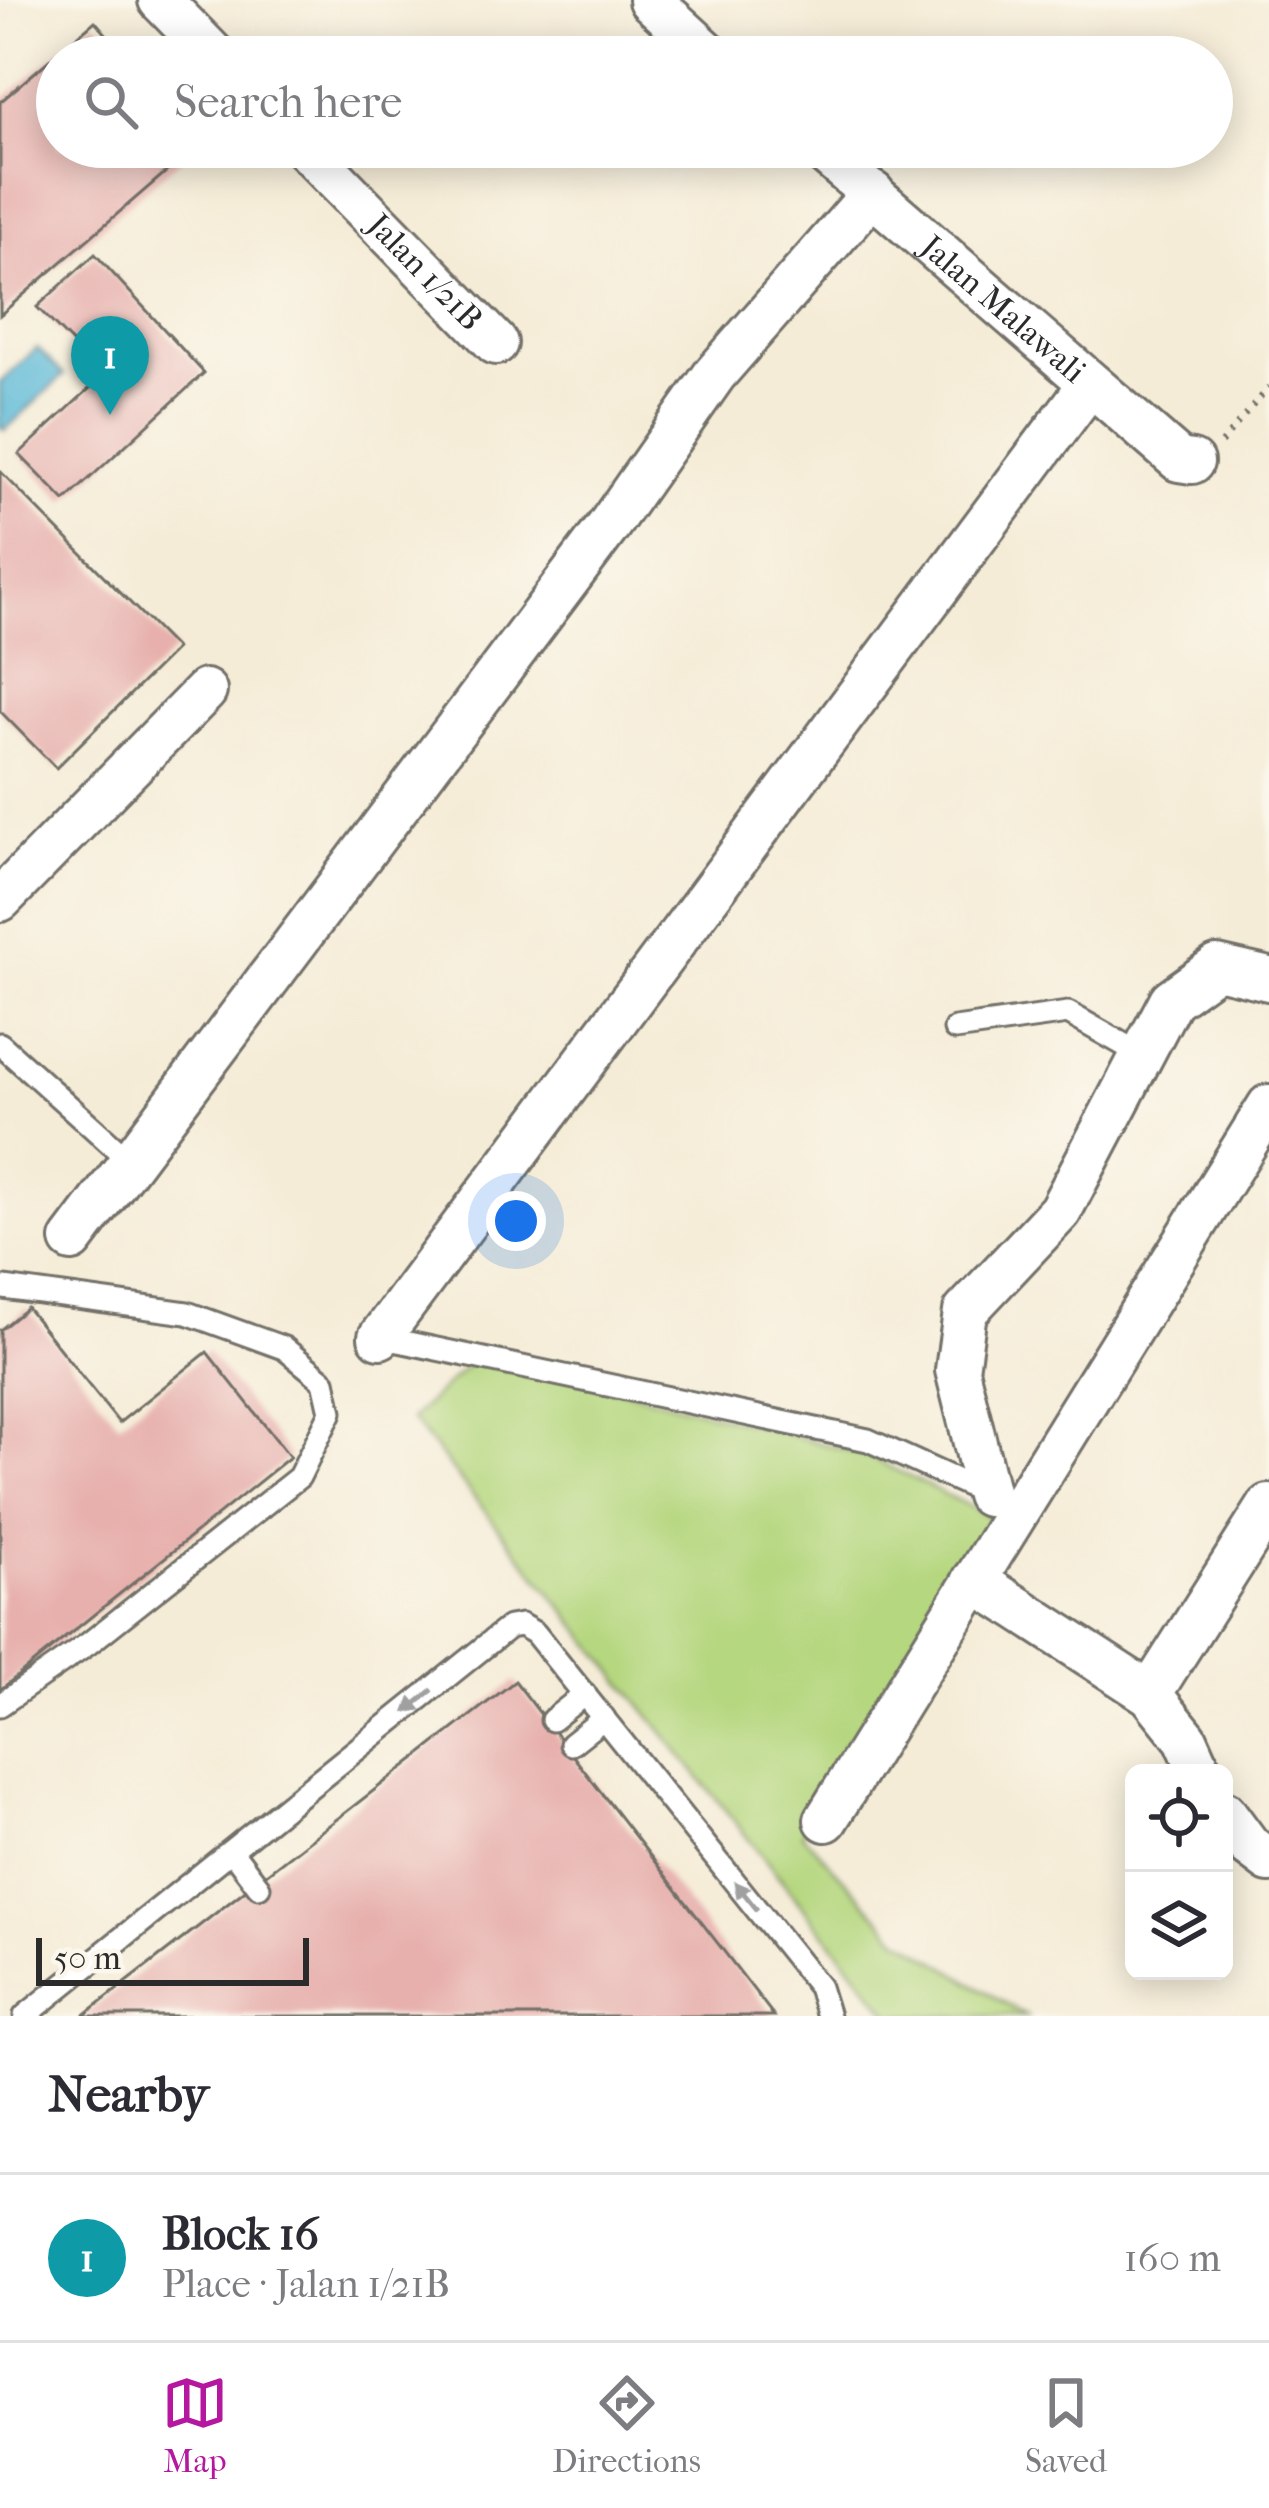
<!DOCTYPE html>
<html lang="en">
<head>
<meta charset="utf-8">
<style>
	:root { --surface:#fff; --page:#f2f2f3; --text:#2b2b33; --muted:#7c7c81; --line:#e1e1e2; --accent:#b5179e }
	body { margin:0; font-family:"IM FELL French Canon",serif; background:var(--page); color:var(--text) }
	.controls { position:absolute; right:36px; bottom:36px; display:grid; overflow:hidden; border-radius:18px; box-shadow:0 6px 30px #0003 }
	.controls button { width:108px; height:108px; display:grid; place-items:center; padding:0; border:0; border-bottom:3px solid var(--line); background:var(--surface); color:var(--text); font:60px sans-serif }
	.scale { position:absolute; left:36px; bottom:30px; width:273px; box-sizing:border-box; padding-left:12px; border:6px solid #2b2b2b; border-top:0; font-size:33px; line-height:42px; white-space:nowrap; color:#2b2b2b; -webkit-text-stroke:9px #fbf7ec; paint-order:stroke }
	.you { position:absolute; left:516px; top:1221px; width:42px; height:42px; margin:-30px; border:9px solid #fff; border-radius:50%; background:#1a73e8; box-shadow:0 0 0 18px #1a73e833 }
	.badge { display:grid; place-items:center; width:78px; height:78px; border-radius:50%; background:var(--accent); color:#fff; font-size:39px; font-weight:700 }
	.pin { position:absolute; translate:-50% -99px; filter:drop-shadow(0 3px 6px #0008) }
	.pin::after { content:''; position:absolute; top:63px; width:42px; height:36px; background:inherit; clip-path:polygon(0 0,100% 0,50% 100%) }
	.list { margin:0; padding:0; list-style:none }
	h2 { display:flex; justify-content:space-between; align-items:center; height:156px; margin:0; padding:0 48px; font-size:51px }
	h2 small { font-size:39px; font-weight:400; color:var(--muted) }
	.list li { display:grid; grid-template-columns:78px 1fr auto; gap:36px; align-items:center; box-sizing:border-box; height:168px; padding:0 48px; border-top:3px solid var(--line) }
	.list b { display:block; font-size:45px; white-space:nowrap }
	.list p { margin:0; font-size:39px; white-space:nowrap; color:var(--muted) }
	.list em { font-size:39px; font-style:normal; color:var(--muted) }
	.icon { flex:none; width:66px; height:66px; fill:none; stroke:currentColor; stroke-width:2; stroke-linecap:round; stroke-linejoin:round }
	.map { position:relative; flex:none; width:1269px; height:2016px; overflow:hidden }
	.search { position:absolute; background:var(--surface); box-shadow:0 6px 30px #0003; left:36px; right:36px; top:36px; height:132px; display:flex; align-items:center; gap:30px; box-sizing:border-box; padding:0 42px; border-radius:66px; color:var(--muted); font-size:45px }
	.sheet { height:324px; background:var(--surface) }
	nav { display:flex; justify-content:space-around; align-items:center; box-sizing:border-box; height:168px; border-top:3px solid var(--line); background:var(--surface); font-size:33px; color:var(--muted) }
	nav a { display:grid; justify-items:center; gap:6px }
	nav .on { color:var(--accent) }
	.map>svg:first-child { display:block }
	.green { fill:#b5d77f; stroke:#708155; stroke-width:3 }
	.water { fill:#59b8d7; stroke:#427281; stroke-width:3 }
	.building { fill:#e7b0ad }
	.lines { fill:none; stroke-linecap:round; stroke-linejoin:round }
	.lane-casing { stroke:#726f67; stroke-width:27 }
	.street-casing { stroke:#726f67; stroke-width:48 }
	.path { stroke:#726f67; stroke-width:6; stroke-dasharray:3 9; stroke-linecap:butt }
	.lane { stroke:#fff; stroke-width:21 }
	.street { stroke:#fff; stroke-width:42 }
	.oneway { fill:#a0a0a0 }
	.labels { text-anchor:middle; stroke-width:12; stroke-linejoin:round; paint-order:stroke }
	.street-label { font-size:33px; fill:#2b2b2b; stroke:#fbf7ec }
</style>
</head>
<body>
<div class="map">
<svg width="1269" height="2016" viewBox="0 0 1269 2016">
	<rect width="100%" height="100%" fill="#fbf7ec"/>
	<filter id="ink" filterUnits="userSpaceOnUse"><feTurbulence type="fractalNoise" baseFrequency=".00833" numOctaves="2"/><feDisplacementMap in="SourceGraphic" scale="24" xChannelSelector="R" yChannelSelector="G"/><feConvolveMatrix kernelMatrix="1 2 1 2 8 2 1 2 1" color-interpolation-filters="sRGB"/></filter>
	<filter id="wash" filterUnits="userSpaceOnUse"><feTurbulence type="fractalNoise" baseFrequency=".004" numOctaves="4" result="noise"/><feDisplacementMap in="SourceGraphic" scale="48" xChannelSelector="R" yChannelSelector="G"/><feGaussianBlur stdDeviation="2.7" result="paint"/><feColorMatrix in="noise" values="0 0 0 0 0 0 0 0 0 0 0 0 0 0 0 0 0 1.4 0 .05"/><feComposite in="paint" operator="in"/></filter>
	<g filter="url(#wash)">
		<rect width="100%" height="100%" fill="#f5ecd7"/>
		<!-- green -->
		<polygon class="green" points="481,1352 865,1455 991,1517 802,1834 899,1938 1026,2016 891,2016 411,1419"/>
		<!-- water -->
		<polygon class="water" points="37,348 64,375 5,430 0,426 0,383"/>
		<g id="blocks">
			<!-- building -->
			<g class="building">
				<polygon points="95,21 126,57 57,57 57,147 195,147 0,315 0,102"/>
				<polygon points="95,254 204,373 65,501 19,454 104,375 37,307"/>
				<polygon points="0,471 176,649 56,768 0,711"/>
				<polygon points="27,1308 119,1423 207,1352 290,1457 0,1690 0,1330"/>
				<polygon points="515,1681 774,2016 83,2016"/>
			</g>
		</g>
	</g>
	<g filter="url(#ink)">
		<use href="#blocks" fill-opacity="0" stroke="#726f67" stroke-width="3"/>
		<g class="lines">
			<!-- lane casing -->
			<g class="lane-casing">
				<g id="lane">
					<polyline points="955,1029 1068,1013 1142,1055"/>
					<polyline points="0,1044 131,1162"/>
					<polyline points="380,1337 868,1440 987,1494"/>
					<polyline points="0,1705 88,1644 299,1477 331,1412 324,1381 284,1348 187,1313 4,1288"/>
					<polyline points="552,1720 585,1694"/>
					<polyline points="571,1744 604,1718"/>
					<polyline points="234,1854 259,1887"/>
					<polyline points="25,2016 509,1627 521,1625 535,1633 819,1987 828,2016"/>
				</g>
			</g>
			<!-- street casing -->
			<g class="street-casing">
				<g id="street">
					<polyline points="160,0 216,57"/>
					<polyline points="650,0 712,57"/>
					<path id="s1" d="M 304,147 L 496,343"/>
					<path id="s2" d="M 818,147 L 1179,460 L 1192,462"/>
					<polyline points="0,900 205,691"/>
					<polyline points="72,1240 607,528 715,374 873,193"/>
					<polyline points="380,1337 1090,384"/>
					<polyline points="988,1495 957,1370 965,1312 1060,1211 1171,1000 1217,967 1269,979"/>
					<polyline points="974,1580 1150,1694 1186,1739 1201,1773"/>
					<polyline points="1150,1694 1269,1506"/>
					<polyline points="1224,1812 1249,1846 1269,1861"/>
					<polyline points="826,1820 1269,1106"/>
				</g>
			</g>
			<!-- path -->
			<polyline class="path" points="1221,443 1269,387"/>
			<!-- lane -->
			<use href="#lane" class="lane"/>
			<!-- street -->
			<use href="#street" class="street"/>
		</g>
		<!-- one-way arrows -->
		<defs><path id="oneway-solid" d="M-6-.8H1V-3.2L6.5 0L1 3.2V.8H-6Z" transform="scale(3)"/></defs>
		<g class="oneway">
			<use href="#oneway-solid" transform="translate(419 1701) rotate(141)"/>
			<use href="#oneway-solid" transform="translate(746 1896) rotate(-129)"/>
		</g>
	</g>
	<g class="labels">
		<!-- street labels -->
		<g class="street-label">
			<text dy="12" stroke="none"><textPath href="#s1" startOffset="174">Jalan 1/21B</textPath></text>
			<text dy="12" stroke="none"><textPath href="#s2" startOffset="246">Jalan Malawali</textPath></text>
		</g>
	</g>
</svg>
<div class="controls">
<button><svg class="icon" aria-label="locate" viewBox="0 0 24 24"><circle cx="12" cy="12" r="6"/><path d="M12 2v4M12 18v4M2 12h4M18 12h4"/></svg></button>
<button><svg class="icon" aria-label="layers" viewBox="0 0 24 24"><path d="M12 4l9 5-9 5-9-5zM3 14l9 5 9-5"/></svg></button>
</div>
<div class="scale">50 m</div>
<div class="you"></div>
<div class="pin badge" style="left:110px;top:415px;background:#0f9aa8">1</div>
<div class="search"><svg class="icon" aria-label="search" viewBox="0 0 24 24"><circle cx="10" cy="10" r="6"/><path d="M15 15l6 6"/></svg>Search here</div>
</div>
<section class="sheet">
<h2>Nearby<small></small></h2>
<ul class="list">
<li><span class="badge" style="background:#0f9aa8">1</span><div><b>Block 16</b><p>Place · Jalan 1/21B</p></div><em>160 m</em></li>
</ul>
</section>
<nav>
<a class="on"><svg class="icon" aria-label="map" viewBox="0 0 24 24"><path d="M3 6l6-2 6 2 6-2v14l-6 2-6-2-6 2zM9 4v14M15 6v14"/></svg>Map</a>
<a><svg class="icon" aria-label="directions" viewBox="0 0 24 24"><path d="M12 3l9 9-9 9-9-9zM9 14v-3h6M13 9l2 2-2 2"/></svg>Directions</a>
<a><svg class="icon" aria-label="saved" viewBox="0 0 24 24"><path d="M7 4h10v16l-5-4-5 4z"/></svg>Saved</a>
</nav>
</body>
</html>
